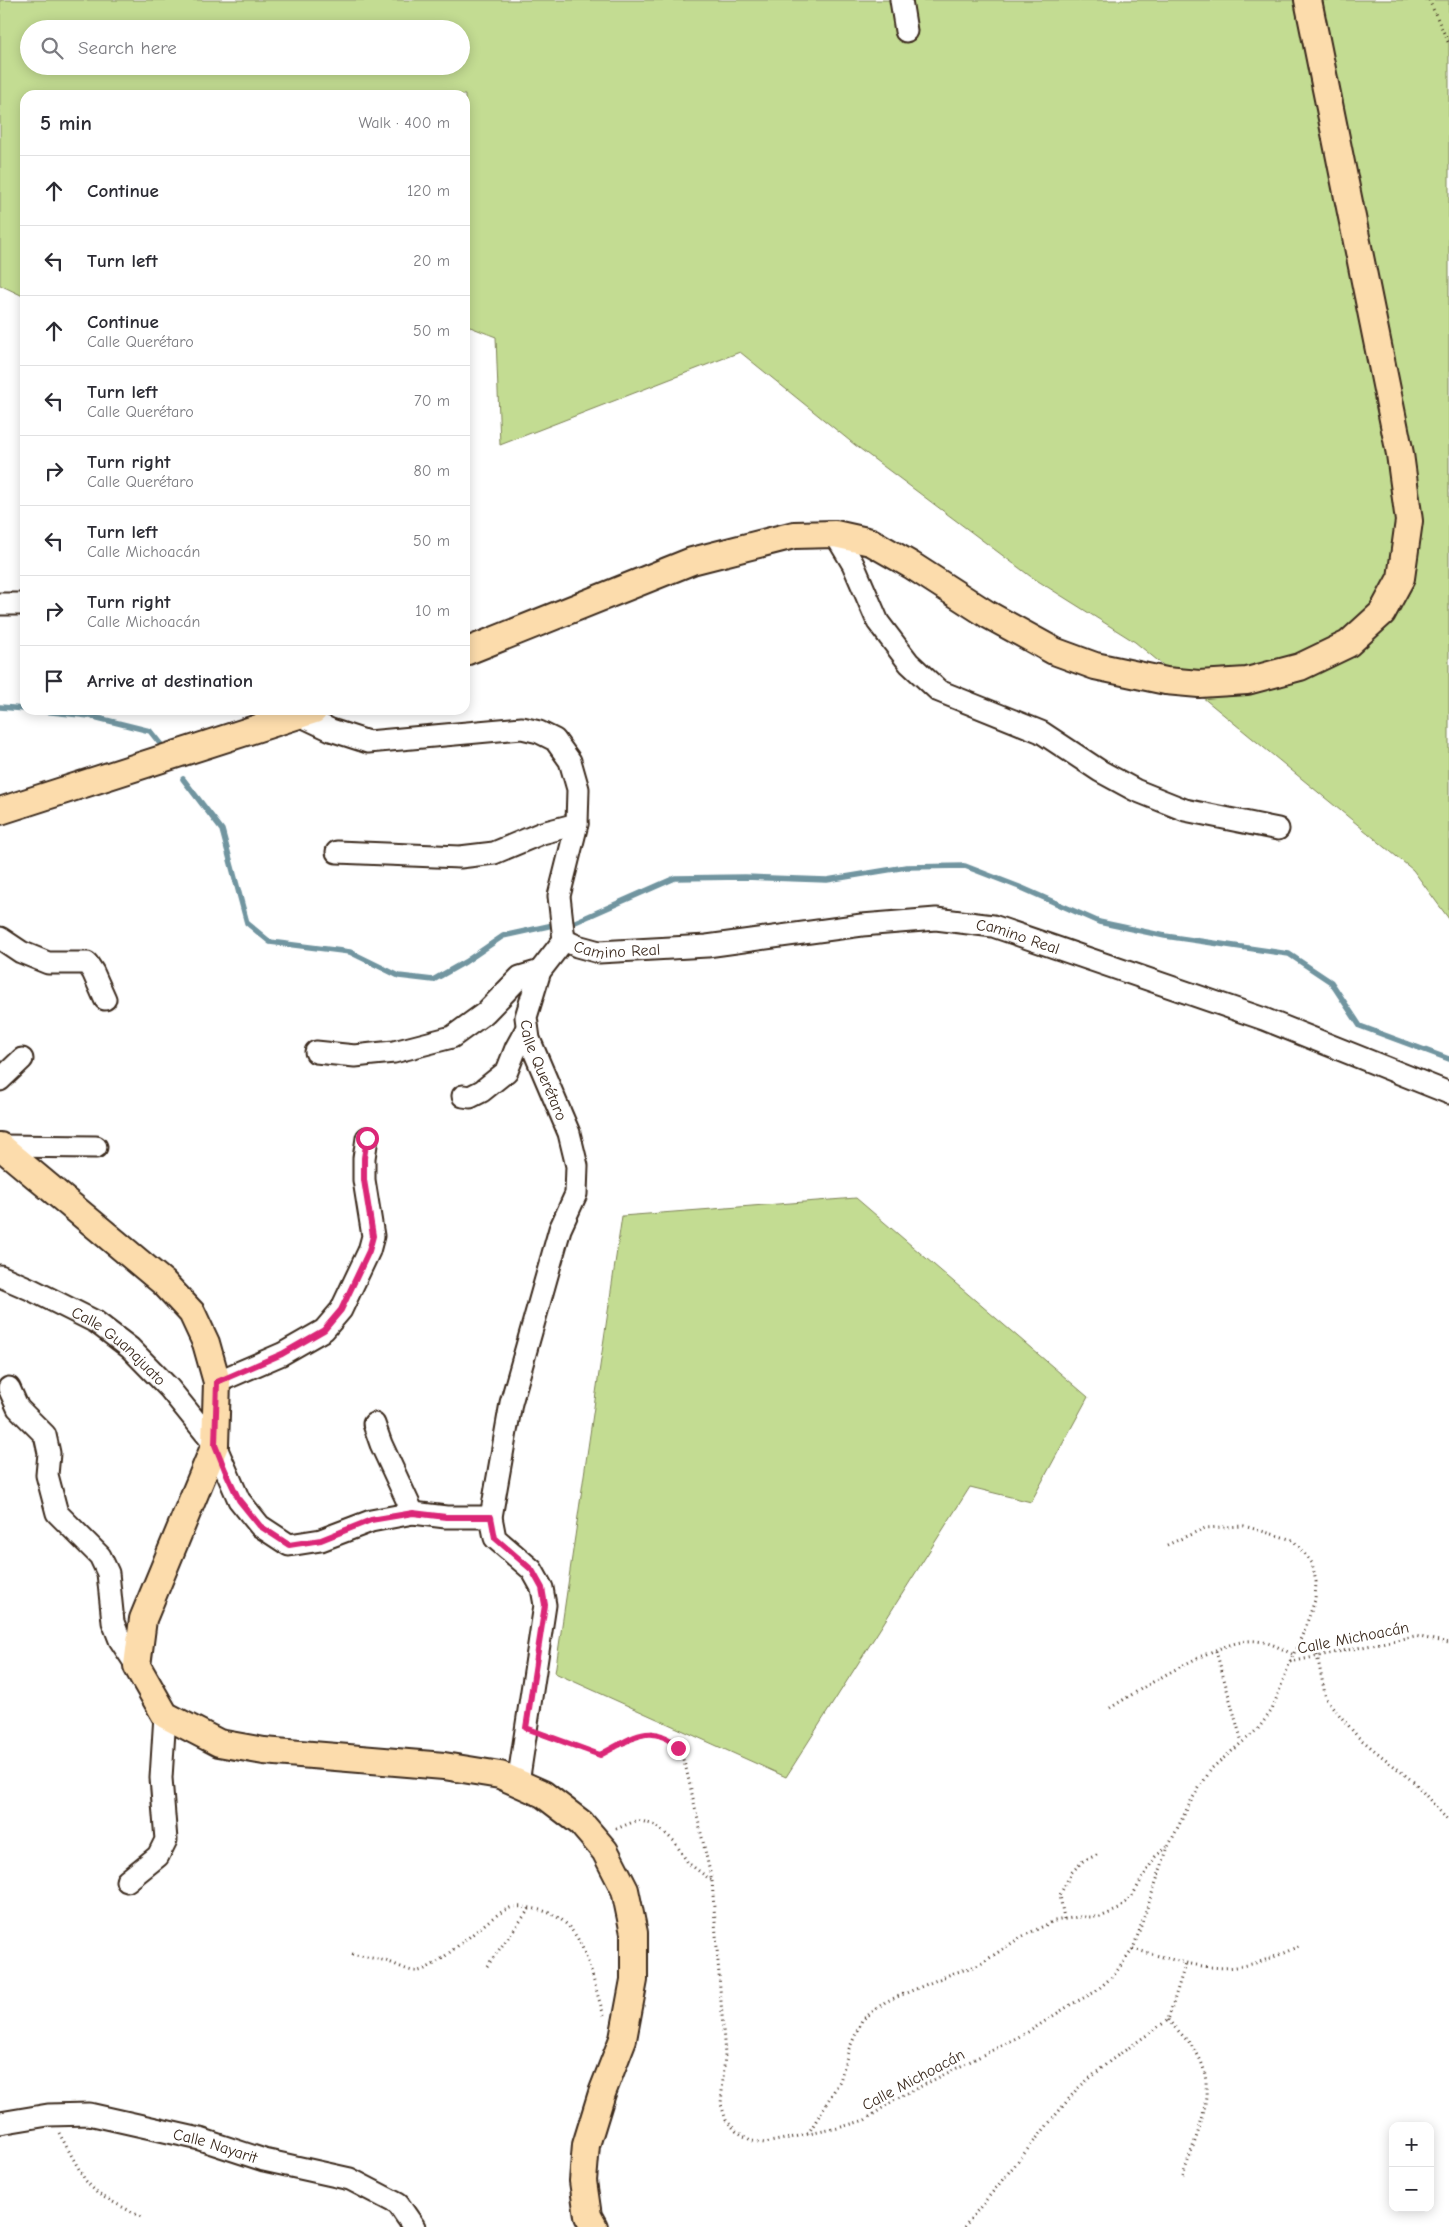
<!DOCTYPE html>
<html lang="en">
<head>
<meta charset="utf-8">
<style>
	:root { --surface:#fff; --page:#f7f7f7; --text:#2b2b33; --muted:#7c7c81; --line:#e1e1e2 }
	body { margin:0; font-family:"Comic Neue",sans-serif; background:var(--page); color:var(--text) }
	.controls { position:absolute; right:15px; bottom:15px; display:grid; overflow:hidden; border-radius:10px; box-shadow:0 2px 12px #0003 }
	.controls button { width:45px; height:45px; display:grid; place-items:center; padding:0; border:0; border-bottom:1px solid var(--line); background:var(--surface); color:var(--text); font:25px sans-serif }
	.stop { position:absolute; width:15px; height:15px; margin:-11px; border:4px solid #db2777; border-radius:50%; background:#fff }
	.stop.end { background:#db2777; border-color:#fff; box-shadow:0 1px 5px #0008 }
	.list { margin:0; padding:0; list-style:none }
	h2 { display:flex; justify-content:space-between; align-items:center; height:65px; margin:0; padding:0 20px; font-size:21px }
	h2 small { font-size:16px; font-weight:400; color:var(--muted) }
	.list li { display:grid; grid-template-columns:32px 1fr auto; gap:15px; align-items:center; box-sizing:border-box; height:70px; padding:0 20px; border-top:1px solid var(--line) }
	.list b { display:block; font-size:19px; white-space:nowrap }
	.list p { margin:0; font-size:16px; white-space:nowrap; color:var(--muted) }
	.list em { font-size:16px; font-style:normal; color:var(--muted) }
	.icon { flex:none; width:28px; height:28px; fill:none; stroke:currentColor; stroke-width:2; stroke-linecap:round; stroke-linejoin:round }
	.map { position:relative; flex:none; width:1449px; height:2227px; overflow:hidden }
	.search { position:absolute; background:var(--surface); box-shadow:0 2px 12px #0003; left:20px; top:20px; width:450px; height:55px; display:flex; align-items:center; gap:12px; box-sizing:border-box; padding:0 18px; border-radius:28px; color:var(--muted); font-size:19px }
	.panel { position:absolute; background:var(--surface); box-shadow:0 2px 12px #0003; left:20px; top:90px; width:450px; height:625px; border-radius:15px }
	.map>svg:first-child { display:block }
	.green { fill:#c3dc92; stroke:#7f8358; fill-rule:evenodd }
	.lines { fill:none; stroke-linecap:round; stroke-linejoin:round }
	.stream { stroke:#7195a0; stroke-width:5.5 }
	.minor-casing { stroke:#3b2a1e; stroke-width:25 }
	.major-casing { stroke:#3b2a1e; stroke-width:30 }
	.path { stroke:#3b2a1e; stroke-width:3; stroke-dasharray:1 4; stroke-linecap:butt }
	.minor { stroke:#fff; stroke-width:21 }
	.major { stroke:#fcdcac; stroke-width:26 }
	.route { stroke:#db2777; stroke-width:6 }
	.labels { text-anchor:middle; stroke-width:5; stroke-linejoin:round; paint-order:stroke }
	.street-label { font-size:16px; fill:#3b2a1e; stroke:#fff }
</style>
</head>
<body>
<div class="map">
<svg width="1449" height="2227" viewBox="0 0 1449 2227">
	<rect width="100%" height="100%" fill="#fff"/>
	<filter id="ink" filterUnits="userSpaceOnUse"><feTurbulence type="fractalNoise" baseFrequency=".02" numOctaves="2"/><feDisplacementMap in="SourceGraphic" scale="10" xChannelSelector="R" yChannelSelector="G"/><feConvolveMatrix kernelMatrix="1 2 1 2 8 2 1 2 1" color-interpolation-filters="sRGB"/></filter>
	<g filter="url(#ink)">
		<!-- green -->
		<g class="green">
			<path d="M 0,0 L 1449,0 L 1449,919 L 1413,870 L 1135,642 L 1030,576 L 855,445 L 740,352 L 500,445 L 496,337 L 465,325 L 465,95 L 25,95 L 25,297 L 0,285 ZM 29,29 L 461,29 L 461,66 L 29,66 Z"/>
			<polygon points="856,1198 1088,1397 1031,1502 970,1487 786,1777 555,1673 622,1216"/>
		</g>
		<g class="lines">
			<!-- stream -->
			<g class="stream">
				<polyline points="0,707 25,709"/>
				<polyline points="32,710 90,716 150,731 162,746"/>
				<polyline points="183,779 222,830 247,923 270,942 350,952 399,976 433,980 465,962 503,936 553,925 573,923 675,878 745,877 827,880 906,867 965,866 1022,888 1099,922 1165,936 1289,954 1331,982 1360,1026 1449,1059"/>
			</g>
			<!-- minor casing -->
			<g class="minor-casing">
				<g id="minor">
					<polyline points="901,0 906,31"/>
					<polyline points="835,534 853,564 878,622 909,663 939,691 1041,732 1100,771 1135,790 1185,810 1278,829"/>
					<polyline points="0,604 25,604"/>
					<path id="s1" d="M 291,711 L 331,730 L 368,742 L 522,728 L 539,732 L 555,740 L 570,761 L 578,789 L 577,824 L 559,896 L 564,940 L 540,971 L 526,1017 L 529,1039 L 569,1133 L 577,1166 L 576,1194 L 560,1229 L 511,1403 L 491,1517 L 495,1538 L 532,1570 L 542,1588 L 545,1605 L 518,1783"/>
					<polyline points="337,852 460,857 494,853 542,833 577,824"/>
					<polyline points="0,938 21,952 48,963 87,963 93,972 105,999"/>
					<path id="s2" d="M 564,940 L 577,946 L 599,952 L 707,946 L 862,925 L 936,919 L 993,926 L 1264,1019 L 1449,1093"/>
					<polyline points="316,1052 355,1056 373,1054 394,1052 452,1037 485,1013 520,977 540,971"/>
					<polyline points="0,1080 22,1059"/>
					<polyline points="463,1096 470,1097 482,1091 507,1071 516,1048 527,1028"/>
					<polyline points="0,1146 96,1147"/>
					<path id="s3" d="M 0,1276 L 30,1289 L 96,1322 L 130,1348 L 169,1388 L 215,1445 L 239,1500 L 260,1526 L 289,1545 L 321,1540 L 371,1521 L 413,1513 L 446,1517 L 491,1517"/>
					<polyline points="217,1382 282,1354 324,1330 341,1310 369,1251 373,1236 364,1180 364,1158 367,1138"/>
					<polyline points="9,1388 18,1408 45,1435 49,1453 47,1475 57,1513 100,1556 108,1573 113,1622 120,1640 137,1666"/>
					<polyline points="374,1424 381,1444 413,1513"/>
					<polyline points="127,1881 158,1856 166,1840 161,1778 165,1715"/>
					<path id="s4" d="M 0,2123 L 48,2115 L 89,2114 L 200,2139 L 264,2160 L 350,2179 L 398,2204 L 414,2227"/>
				</g>
			</g>
			<!-- major casing -->
			<g class="major-casing">
				<g id="major">
					<polyline points="465,652 692,561 794,535 835,534 871,542 911,565 987,614 1054,651 1095,666 1166,681 1199,684 1247,681 1300,667 1348,644 1382,613 1401,578 1409,521 1400,454 1308,0"/>
					<polyline points="0,811 314,710"/>
					<polyline points="0,1146 164,1283 192,1313 206,1343 217,1382 215,1445 143,1619 137,1666 165,1715 219,1743 264,1751 444,1766 500,1775 543,1794 581,1823 605,1851 625,1890 634,1933 634,1980 623,2039 602,2093 586,2145 583,2181 588,2216 594,2227"/>
				</g>
			</g>
			<!-- path -->
			<g class="path">
				<polyline points="1429,0 1449,44"/>
				<polyline points="1167,1545 1205,1528 1244,1526 1293,1540 1312,1563 1316,1582 1315,1600 1304,1631 1290,1662"/>
				<polyline points="1216,1651 1242,1742"/>
				<polyline points="1317,1655 1326,1699 1358,1737 1415,1783 1449,1822"/>
				<path d="M 1110,1708 C 1141,1689 1222,1637 1256,1641 C 1270,1642 1280,1648 1292,1654"/>
				<polyline points="545,1735 599,1755 638,1737 653,1732 670,1738 679,1748 686,1768 712,1881 725,2055 721,2104 726,2120 736,2131 752,2141 765,2143 838,2128 865,2120 894,2100 1030,2031 1070,2005 1095,1992 1114,1975 1133,1949 1168,1847 1192,1799 1212,1768 1258,1729 1272,1710 1290,1662 1415,1636 1449,1643"/>
				<polyline points="616,1829 638,1820 655,1825 674,1841 688,1863 711,1880"/>
				<polyline points="1064,1919 1060,1895 1071,1873 1083,1861 1099,1854"/>
				<path d="M 1133,1949 C 1166,1957 1202,1971 1236,1967 C 1259,1964 1280,1955 1301,1945"/>
				<path d="M 352,1954 C 363,1957 375,1958 386,1961 C 396,1964 408,1972 418,1971 C 434,1968 450,1951 463,1942 C 476,1932 499,1910 513,1907 C 522,1906 532,1908 540,1910 C 587,1921 590,1977 604,2015"/>
				<polyline points="487,1966 530,1908"/>
				<path d="M 1168,2020 C 1177,2030 1188,2040 1196,2052 C 1221,2091 1194,2139 1182,2178"/>
				<polyline points="59,2133 85,2180 98,2194 141,2217"/>
				<polyline points="808,2134 840,2081 849,2049 862,2020 885,2002 951,1974 979,1965 1021,1937 1054,1921 1078,1917 1100,1917 1119,1909 1132,1896 1155,1857 1167,1847"/>
				<polyline points="964,2227 1077,2089 1110,2061 1168,2020 1186,1962"/>
			</g>
			<!-- minor -->
			<use href="#minor" class="minor"/>
			<!-- major -->
			<use href="#major" class="major"/>
		</g>
	</g>
	<g class="lines" filter="url(#ink)">
		<!-- route -->
		<path class="route" d="M 367,1138 L 364,1158 L 364,1180 L 373,1236 L 369,1251 L 341,1310 L 324,1330 L 282,1354 L 217,1382 L 215,1445 L 225,1470 L 239,1500 L 260,1526 L 289,1545 L 321,1540 L 371,1520 L 413,1513 L 446,1517 L 491,1517 L 495,1538 L 532,1570 L 542,1588 L 545,1605 L 526,1728 L 600,1755 C 628,1741 652,1719 678,1748"/>
	</g>
	<g class="labels">
		<!-- street labels -->
		<g class="street-label">
			<text dy="6" stroke="none"><textPath href="#s2" startOffset="460">Camino Real</textPath></text>
			<text dy="6" stroke="none"><textPath href="#s2" startOffset="55">Camino Real</textPath></text>
			<text dy="6" stroke="none"><textPath href="#s1" startOffset="625">Calle Querétaro</textPath></text>
			<text dy="6" stroke="none"><textPath href="#s3" startOffset="139">Calle Guanajuato</textPath></text>
			<text transform="translate(1353 1637) rotate(-11)" y="6">Calle Michoacán</text>
			<text transform="translate(913 2079) rotate(-28)" y="6">Calle Michoacán</text>
			<text dy="6" stroke="none"><textPath href="#s4" startOffset="220">Calle Nayarit</textPath></text>
		</g>
	</g>
</svg>
<div class="controls">
<button>+</button>
<button>−</button>
</div>
<div class="stop" style="left:367px;top:1138px"></div>
<div class="stop end" style="left:678px;top:1748px"></div>
<div class="search"><svg class="icon" aria-label="search" viewBox="0 0 24 24"><circle cx="10" cy="10" r="6"/><path d="M15 15l6 6"/></svg>Search here</div>
<section class="panel">
<h2>5 min<small>Walk · 400 m</small></h2>
<ul class="list">
<li><svg class="icon" aria-label="ahead" viewBox="0 0 24 24"><path d="M12 20V5M6 11l6-6 6 6"/></svg><div><b>Continue</b></div><em>120 m</em></li>
<li><svg class="icon" aria-label="left" viewBox="0 0 24 24"><path d="M17 20v-9H6M10 6l-5 5 5 5"/></svg><div><b>Turn left</b></div><em>20 m</em></li>
<li><svg class="icon" aria-label="ahead" viewBox="0 0 24 24"><path d="M12 20V5M6 11l6-6 6 6"/></svg><div><b>Continue</b><p>Calle Querétaro</p></div><em>50 m</em></li>
<li><svg class="icon" aria-label="left" viewBox="0 0 24 24"><path d="M17 20v-9H6M10 6l-5 5 5 5"/></svg><div><b>Turn left</b><p>Calle Querétaro</p></div><em>70 m</em></li>
<li><svg class="icon" aria-label="right" viewBox="0 0 24 24"><path d="M7 20v-9h11M14 6l5 5-5 5"/></svg><div><b>Turn right</b><p>Calle Querétaro</p></div><em>80 m</em></li>
<li><svg class="icon" aria-label="left" viewBox="0 0 24 24"><path d="M17 20v-9H6M10 6l-5 5 5 5"/></svg><div><b>Turn left</b><p>Calle Michoacán</p></div><em>50 m</em></li>
<li><svg class="icon" aria-label="right" viewBox="0 0 24 24"><path d="M7 20v-9h11M14 6l5 5-5 5"/></svg><div><b>Turn right</b><p>Calle Michoacán</p></div><em>10 m</em></li>
<li><svg class="icon" aria-label="arrive" viewBox="0 0 24 24"><path d="M6 21V4h12l-3 4 3 4H6"/></svg><div><b>Arrive at destination</b></div></li>
</ul>
</section>
</div>
</body>
</html>
